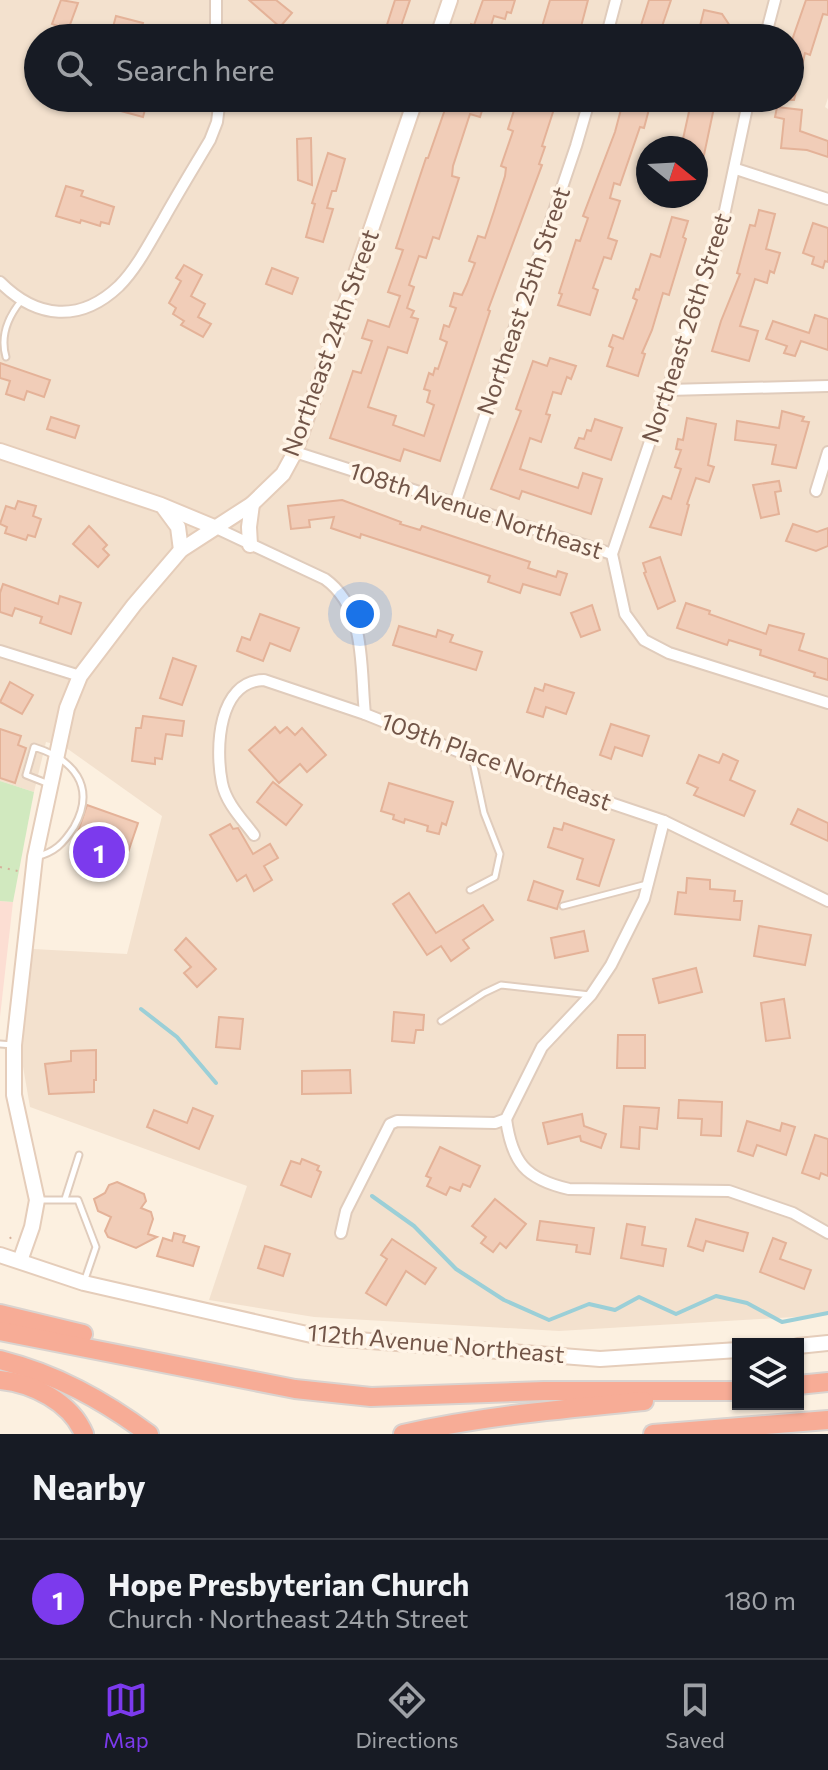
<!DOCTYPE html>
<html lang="en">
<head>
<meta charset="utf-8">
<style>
	:root { --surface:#171b24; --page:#242831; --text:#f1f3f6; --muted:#9ea1a6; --line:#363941; --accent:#7c3aed }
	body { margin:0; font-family:Commissioner,sans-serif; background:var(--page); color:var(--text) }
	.controls { position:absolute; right:24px; bottom:24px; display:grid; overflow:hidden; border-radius:0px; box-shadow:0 2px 6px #0004 }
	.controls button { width:72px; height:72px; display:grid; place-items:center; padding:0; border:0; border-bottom:2px solid var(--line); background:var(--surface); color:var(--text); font:40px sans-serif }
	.compass { position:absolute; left:636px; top:136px; width:72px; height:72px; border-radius:50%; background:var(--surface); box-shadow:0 2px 6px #0004; rotate:108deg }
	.you { position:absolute; left:360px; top:614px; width:28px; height:28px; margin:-20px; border:6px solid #fff; border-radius:50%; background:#1a73e8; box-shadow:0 0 0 12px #1a73e833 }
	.badge { display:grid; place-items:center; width:52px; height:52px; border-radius:50%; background:var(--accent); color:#fff; font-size:26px; font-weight:700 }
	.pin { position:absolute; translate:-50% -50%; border:4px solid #fff; box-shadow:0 2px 8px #0006 }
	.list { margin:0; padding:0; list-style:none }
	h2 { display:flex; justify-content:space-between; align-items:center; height:104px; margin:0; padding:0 32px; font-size:34px }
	h2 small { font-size:26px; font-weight:400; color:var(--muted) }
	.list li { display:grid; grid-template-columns:52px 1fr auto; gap:24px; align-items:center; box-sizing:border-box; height:120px; padding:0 32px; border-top:2px solid var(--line) }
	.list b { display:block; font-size:30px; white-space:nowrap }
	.list p { margin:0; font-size:26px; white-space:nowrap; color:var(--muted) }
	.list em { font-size:26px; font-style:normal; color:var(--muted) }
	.icon { flex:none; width:44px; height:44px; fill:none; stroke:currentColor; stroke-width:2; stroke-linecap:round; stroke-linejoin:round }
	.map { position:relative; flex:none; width:828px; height:1434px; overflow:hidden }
	.search { position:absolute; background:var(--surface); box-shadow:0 2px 6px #0004; left:24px; right:24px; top:24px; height:88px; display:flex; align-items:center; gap:20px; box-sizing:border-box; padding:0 28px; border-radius:44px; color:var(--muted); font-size:30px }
	.sheet { height:224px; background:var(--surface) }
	nav { display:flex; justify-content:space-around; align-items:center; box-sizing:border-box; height:112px; border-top:2px solid var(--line); background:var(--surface); font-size:22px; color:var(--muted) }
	nav a { display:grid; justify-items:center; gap:4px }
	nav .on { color:var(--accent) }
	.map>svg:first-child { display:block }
	.residential { fill:#f3e1ce; fill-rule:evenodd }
	.commercial { fill:#fcded3 }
	.green { fill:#d1e9bf }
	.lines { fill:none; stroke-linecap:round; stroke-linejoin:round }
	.stream { stroke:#9bcfd7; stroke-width:4 }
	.building { fill:#f1cdb8; stroke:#e4b298; stroke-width:2 }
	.service-casing { stroke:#e0ccbc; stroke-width:9 }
	.minor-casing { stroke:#e0ccbc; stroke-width:14 }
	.secondary-casing { stroke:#e5cdba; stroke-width:18 }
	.motorway-casing { stroke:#dad3cf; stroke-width:22 }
	.path { stroke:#d5b09b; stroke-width:2; stroke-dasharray:2 6; stroke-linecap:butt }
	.service { stroke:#fff; stroke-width:5 }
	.minor { stroke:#fff; stroke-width:10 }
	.secondary { stroke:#fff; stroke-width:14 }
	.motorway { stroke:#f7ac96; stroke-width:18 }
	.labels { text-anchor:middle; stroke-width:7; stroke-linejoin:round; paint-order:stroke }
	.street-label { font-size:24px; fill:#725548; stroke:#fff4e6 }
</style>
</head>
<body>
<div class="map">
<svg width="828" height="1434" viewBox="0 0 828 1434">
	<rect width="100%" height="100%" fill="#fcf0e0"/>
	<!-- residential -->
	<path class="residential" d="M 0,0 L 828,0 L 828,98 L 825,107 L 828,109 L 828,1315 L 559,1331 L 314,1317 L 209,1300 L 247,1186 L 30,1107 L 21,1055 L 33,949 L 127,954 L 162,816 L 65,747 L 46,742 L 34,792 L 0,781 ZM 38,38 L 790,38 L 790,98 L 38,98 ZM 648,148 L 696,148 L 696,196 L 648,196 Z"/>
	<!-- commercial -->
	<polygon class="commercial" points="0,901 13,902 0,1017"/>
	<!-- green -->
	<polygon class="green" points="0,781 34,792 13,902 0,901"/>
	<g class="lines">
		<!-- stream -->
		<g class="stream">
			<polyline points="141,1009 177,1037 216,1083"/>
			<polyline points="372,1196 414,1226 456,1269 504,1300 549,1320 589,1304 615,1310 639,1297 676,1314 716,1296 747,1303 782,1322 828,1313"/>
		</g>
	</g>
	<!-- building -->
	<g class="building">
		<polygon points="61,0 78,3 68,30 52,24"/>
		<polygon points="249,0 276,0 292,13 280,27"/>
		<polygon points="395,0 410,0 397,38 384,34"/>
		<polygon points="483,0 515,0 511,13 507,12 505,19 494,16 487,38 467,38 471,24 474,25"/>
		<polygon points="550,0 588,0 578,38 547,36 549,29 542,27"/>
		<polygon points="649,0 671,0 658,38 637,38"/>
		<polygon points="806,0 828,0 828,15 823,14 810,55 805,53 794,100 790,100 790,46"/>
		<polygon points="704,10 722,14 738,38 697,38"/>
		<polygon points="116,16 143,23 139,38 110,38"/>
		<polygon points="85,98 148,98 143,117 84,101"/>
		<polygon points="449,98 486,98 480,117 470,114 453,166 452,176 459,178 439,239 433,237 426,258 419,256 409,285 414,287 407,308 414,311 411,317 418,319 407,353 388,347 368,407 396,416 393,425 424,436 434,405 427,402 430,391 424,389 429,373 433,375 435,368 438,369 447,342 440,339 444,325 449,327 456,308 450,306 454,293 462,295 467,284 475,263 469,261 478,236 485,238 494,211 505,176 506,168 501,166 513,131 508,129 518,98 541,98 539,104 554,109 542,146 545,147 539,164 542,165 488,310 490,311 440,461 404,449 400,461 330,438 353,371 361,373 372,341 362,338 368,320 389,327 400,296 388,292 403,250 396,248 426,158 428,158"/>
		<polygon points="624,98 652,98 644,128 640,127 620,185 614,183 610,198 620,201 608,238 617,241 611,259 604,257 593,288 598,290 590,315 558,305 562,294 559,293 576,240 580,241 588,218 583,216 615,132"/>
		<polygon points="692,98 716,98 704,155 696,154 696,148 681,148"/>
		<polygon points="777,107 802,110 800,131 828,141 828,157 807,150 781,148 784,119 775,117"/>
		<polygon points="311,138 312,185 298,180 297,139"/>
		<polygon points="328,153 345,159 336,191 332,191 327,208 333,209 323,242 306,237 315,204 312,203"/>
		<polygon points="66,186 83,191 81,196 114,207 109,224 101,222 100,226 81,220 80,223 56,216"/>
		<polygon points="759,210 775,214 766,249 780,253 774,273 770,271 767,283 755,279 740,326 758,331 749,361 712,351 721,321 740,274 737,273 750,225 755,226"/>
		<polygon points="672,217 688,221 683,237 686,239 669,295 663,293 652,330 642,353 645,354 638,376 607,366 613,348 609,346 613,335 623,339 637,300 633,298 636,289 639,290 651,254 660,257"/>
		<polygon points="813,223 828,228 828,262 825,261 823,268 812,264 814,257 803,253"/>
		<polygon points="184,265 202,275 191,296 205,304 198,317 211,324 203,337 181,325 184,321 173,314 176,308 169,303 181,281 176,278"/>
		<polygon points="272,268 298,278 292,294 266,284"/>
		<polygon points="815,315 828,319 828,350 801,341 795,356 784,353 787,346 766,339 773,321 809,333"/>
		<polygon points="550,358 576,366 571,379 567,377 561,394 553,392 546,414 550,415 541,442 530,438 520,469 578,488 583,473 602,479 591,514 522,491 519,499 491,489 521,411 516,409 533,361 547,366"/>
		<polygon points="0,363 50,380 44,397 27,391 24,400 6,394 10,381 0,378"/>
		<polygon points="782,411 804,417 802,421 809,422 796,468 772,464 776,445 735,440 737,421 779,428"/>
		<polygon points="51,417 79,426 75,438 47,429"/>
		<polygon points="687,418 716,424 708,465 714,467 709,482 696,478 687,504 689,505 681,535 650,527 663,496 671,499 681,469 675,467 681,450 676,449 678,439 683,440"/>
		<polygon points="595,419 622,428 611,460 575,448 579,438 584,439 587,430 591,431"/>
		<polygon points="779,481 781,491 775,492 779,514 761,518 753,485"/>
		<polygon points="342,500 401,522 400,524 420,530 422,526 530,562 528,568 556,577 558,571 567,574 560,595 523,584 520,593 488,582 490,576 361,534 360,538 331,528 334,517 309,520 310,527 291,529 288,506"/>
		<polygon points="18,501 36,506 33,516 41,519 35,537 28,535 26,540 5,533 7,527 0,524 6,506 15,509"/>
		<polygon points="793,524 817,532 828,528 828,546 816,551 786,541"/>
		<polygon points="89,526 107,545 103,549 109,555 98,567 73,544"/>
		<polygon points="660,557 675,601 658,609 644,573 646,572 643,563"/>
		<polygon points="3,584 58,604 60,596 81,603 71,634 40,623 42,617 15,608 12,616 0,612 0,593"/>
		<polygon points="686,603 710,611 709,614 766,634 769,625 804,634 799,650 828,659 828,680 814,676 815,673 760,655 761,650 729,640 727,645 677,628"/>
		<polygon points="592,605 600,630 581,637 571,613"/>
		<polygon points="260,614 299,628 290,651 270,643 263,661 237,651 242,637 250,640"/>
		<polygon points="399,626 436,637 438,630 453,635 450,642 482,652 476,670 393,645"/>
		<polygon points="173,658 196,666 182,705 160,698"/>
		<polygon points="10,682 33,695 22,714 0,702"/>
		<polygon points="545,684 574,693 566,714 546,707 543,717 527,712 535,688 543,691"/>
		<polygon points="143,716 184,721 182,736 166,734 162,759 155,758 155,764 132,761 136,728 141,728"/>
		<polygon points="611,724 649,736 642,756 615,747 611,759 600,755"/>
		<polygon points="275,727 280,733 287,727 295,735 302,728 326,755 307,772 300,764 279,783 249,750"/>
		<polygon points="0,729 21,736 18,745 26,748 15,783 0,778"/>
		<polygon points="723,754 738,761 730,780 755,791 744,816 694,795 698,788 687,783 699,755 719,763"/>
		<polygon points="273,782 302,805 286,825 257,802"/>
		<polygon points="389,783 453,802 446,825 442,823 439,834 427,831 428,826 405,819 404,823 393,819 394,815 381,811"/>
		<polygon points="87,805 138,823 123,867 72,849"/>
		<polygon points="798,809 828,823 828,841 791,824"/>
		<polygon points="564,823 614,840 599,886 577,879 583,859 548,847 554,828 562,830"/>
		<polygon points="230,824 233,829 238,828 253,854 270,844 278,858 264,866 272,880 254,891 246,875 237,881 210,835"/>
		<polygon points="687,878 710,880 710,889 735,891 734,901 742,901 740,920 675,914 678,892 686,893"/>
		<polygon points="534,881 563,891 557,909 528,900"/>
		<polygon points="409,893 436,933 483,905 493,920 463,940 469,948 451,961 441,946 427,955 393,904"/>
		<polygon points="759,926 811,935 805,965 754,956"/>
		<polygon points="584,931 588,951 555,958 551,938"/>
		<polygon points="186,938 216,969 197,987 184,973 191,967 175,950"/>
		<polygon points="696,968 702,992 659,1003 653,979"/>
		<polygon points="784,999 790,1038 766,1041 761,1003"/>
		<polygon points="394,1012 424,1015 423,1030 416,1030 414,1043 392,1041"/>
		<polygon points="219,1017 243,1019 240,1049 216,1047"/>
		<polygon points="618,1035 645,1035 645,1068 617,1068"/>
		<polygon points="96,1050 96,1080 94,1080 94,1092 49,1094 45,1064 71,1061 71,1051"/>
		<polygon points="350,1070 351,1093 302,1094 302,1071"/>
		<polygon points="679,1100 722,1102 721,1136 701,1135 702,1119 678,1118"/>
		<polygon points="624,1106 659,1108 657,1129 640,1127 639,1149 621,1147"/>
		<polygon points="193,1108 213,1116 199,1149 147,1127 154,1110 187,1123"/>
		<polygon points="582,1114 584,1126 606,1134 601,1148 581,1141 580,1136 548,1144 543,1123"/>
		<polygon points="747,1121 780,1131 782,1123 795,1127 786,1155 757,1145 753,1156 738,1151"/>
		<polygon points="815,1135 828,1139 828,1176 821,1173 819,1179 802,1173"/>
		<polygon points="440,1147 480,1166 470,1187 463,1184 460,1191 450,1187 446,1195 427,1186 431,1178 426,1176"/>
		<polygon points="302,1159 319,1166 317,1170 321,1172 311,1197 281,1185 291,1161 300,1164"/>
		<polygon points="117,1182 144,1194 146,1201 141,1208 151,1212 153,1219 148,1234 157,1237 136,1248 108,1237 105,1231 111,1217 98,1211 94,1199 105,1193 109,1185"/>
		<polygon points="495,1199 526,1224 506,1248 500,1243 493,1252 481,1243 486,1237 472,1226"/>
		<polygon points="696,1219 748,1233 743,1251 706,1241 703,1251 688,1246"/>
		<polygon points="540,1221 594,1228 590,1254 576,1252 577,1245 537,1240"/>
		<polygon points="627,1224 645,1227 642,1245 666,1249 663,1266 621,1258"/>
		<polygon points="174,1233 185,1236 183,1242 199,1247 193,1266 157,1256 163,1238 172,1241"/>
		<polygon points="773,1238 786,1243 780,1259 811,1270 804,1289 760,1272"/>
		<polygon points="392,1239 436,1268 425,1284 406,1271 386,1305 366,1293 387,1259 381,1255"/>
		<polygon points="265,1246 290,1254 283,1276 258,1268"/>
	</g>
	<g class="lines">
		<!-- service casing -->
		<g class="service-casing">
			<g id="service">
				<path d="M 6,357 C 0,336 8,317 21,301"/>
				<path d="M 36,857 C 55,852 63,844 74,827 C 97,786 73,759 34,747 L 26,775 L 49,784"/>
				<polyline points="470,890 495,877 500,854 484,813 472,757"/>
				<polyline points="563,906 647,884"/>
				<polyline points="441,1021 484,993 501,985 590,995"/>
				<polyline points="0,1044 13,1045"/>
				<polyline points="65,1199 79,1155"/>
				<polyline points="40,1200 78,1200 96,1247 84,1282"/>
			</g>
		</g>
		<!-- minor casing -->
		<g class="minor-casing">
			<g id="minor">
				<polyline points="216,0 216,38"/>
				<polyline points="606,38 616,0"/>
				<polyline points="765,38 775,0"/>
				<polyline points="749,98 720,234 612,554 625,614 644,640 669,653 828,703"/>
				<polyline points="736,169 828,199"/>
				<path d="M 0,282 C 37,319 80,323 119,286 C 137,268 150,242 163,220 C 178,193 194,167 210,140 L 217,122 L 220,98"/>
				<polyline points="668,390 828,386"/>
				<polyline points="295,452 612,554"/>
				<polyline points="816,491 828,452"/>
				<polyline points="455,504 576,146 590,98"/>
				<path d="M 214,527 L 325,579 C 367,609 360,668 365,714 L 465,754 L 664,821 L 828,901"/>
				<polyline points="0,651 80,676"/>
				<path d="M 254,835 C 242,819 226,803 222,783 C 215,748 218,681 264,680 L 365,714"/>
				<path d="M 506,1119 C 512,1162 525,1179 569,1189 L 729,1191 L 793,1213 L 828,1233"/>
				<polyline points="341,1233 346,1211 390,1124 397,1121 495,1123 506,1119 542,1047 591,995 611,965 644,899 664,821"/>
			</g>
		</g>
		<!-- secondary casing -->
		<g class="secondary-casing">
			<g id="secondary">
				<polyline points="437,38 450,0"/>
				<polyline points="0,451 161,505 214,527"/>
				<polyline points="164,508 178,527 181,550"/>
				<polyline points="250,545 249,527 252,504"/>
				<polyline points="0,1255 84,1283 320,1337 600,1359 738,1350"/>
				<polyline points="20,1261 32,1227 37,1200 14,1095 14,1045 35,857 67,708 80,676 134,605 181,550 252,504 283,474 295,452 416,98"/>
				<polyline points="798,1346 828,1343"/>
			</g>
		</g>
		<!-- motorway casing -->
		<g class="motorway-casing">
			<g id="motorway">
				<polyline points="0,1314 83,1334"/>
				<polyline points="0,1331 295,1389 371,1397 544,1391 738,1391"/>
				<path d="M 0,1360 C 56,1374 103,1400 149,1434"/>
				<path d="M 0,1380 C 32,1383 71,1402 84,1434"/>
				<polyline points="798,1385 828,1382"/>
				<path d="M 403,1434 C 482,1416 563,1409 644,1401"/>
				<polyline points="653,1434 828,1420"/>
			</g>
		</g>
		<!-- path -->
		<g class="path">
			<polyline points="0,867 18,871"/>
			<polyline points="10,1237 11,1239"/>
		</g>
		<!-- service -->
		<use href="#service" class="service"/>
		<!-- minor -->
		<use href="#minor" class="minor"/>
		<!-- secondary -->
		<use href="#secondary" class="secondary"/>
		<!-- motorway -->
		<use href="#motorway" class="motorway"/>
	</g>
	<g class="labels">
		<!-- street labels -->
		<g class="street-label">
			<text transform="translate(524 301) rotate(-71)" y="8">Northeast 25th Street</text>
			<text transform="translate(687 328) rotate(-72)" y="8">Northeast 26th Street</text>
			<text transform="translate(331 343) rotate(-70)" y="8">Northeast 24th Street</text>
			<text transform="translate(476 511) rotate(18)" y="8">108th Avenue Northeast</text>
			<text transform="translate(496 762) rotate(20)" y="8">109th Place Northeast</text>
			<text transform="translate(436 1344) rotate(5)" y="8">112th Avenue Northeast</text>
		</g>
	</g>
</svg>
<div class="controls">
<button><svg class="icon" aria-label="layers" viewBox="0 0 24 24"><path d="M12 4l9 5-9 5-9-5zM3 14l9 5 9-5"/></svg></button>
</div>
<svg class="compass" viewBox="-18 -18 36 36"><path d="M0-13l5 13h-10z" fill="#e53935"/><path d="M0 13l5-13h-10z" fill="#9ea1a6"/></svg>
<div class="you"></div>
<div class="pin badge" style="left:99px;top:852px">1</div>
<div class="search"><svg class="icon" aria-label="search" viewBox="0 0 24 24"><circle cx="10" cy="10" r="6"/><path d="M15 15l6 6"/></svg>Search here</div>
</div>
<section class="sheet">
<h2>Nearby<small></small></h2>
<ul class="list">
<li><span class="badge">1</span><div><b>Hope Presbyterian Church</b><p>Church · Northeast 24th Street</p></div><em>180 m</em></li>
</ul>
</section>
<nav>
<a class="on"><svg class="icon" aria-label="map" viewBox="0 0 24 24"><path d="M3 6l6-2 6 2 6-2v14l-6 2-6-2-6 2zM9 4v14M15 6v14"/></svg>Map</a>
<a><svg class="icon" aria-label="directions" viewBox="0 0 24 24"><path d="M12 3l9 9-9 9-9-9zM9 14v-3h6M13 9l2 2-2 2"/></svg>Directions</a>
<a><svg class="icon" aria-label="saved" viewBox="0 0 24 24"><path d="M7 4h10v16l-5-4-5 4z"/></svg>Saved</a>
</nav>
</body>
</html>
